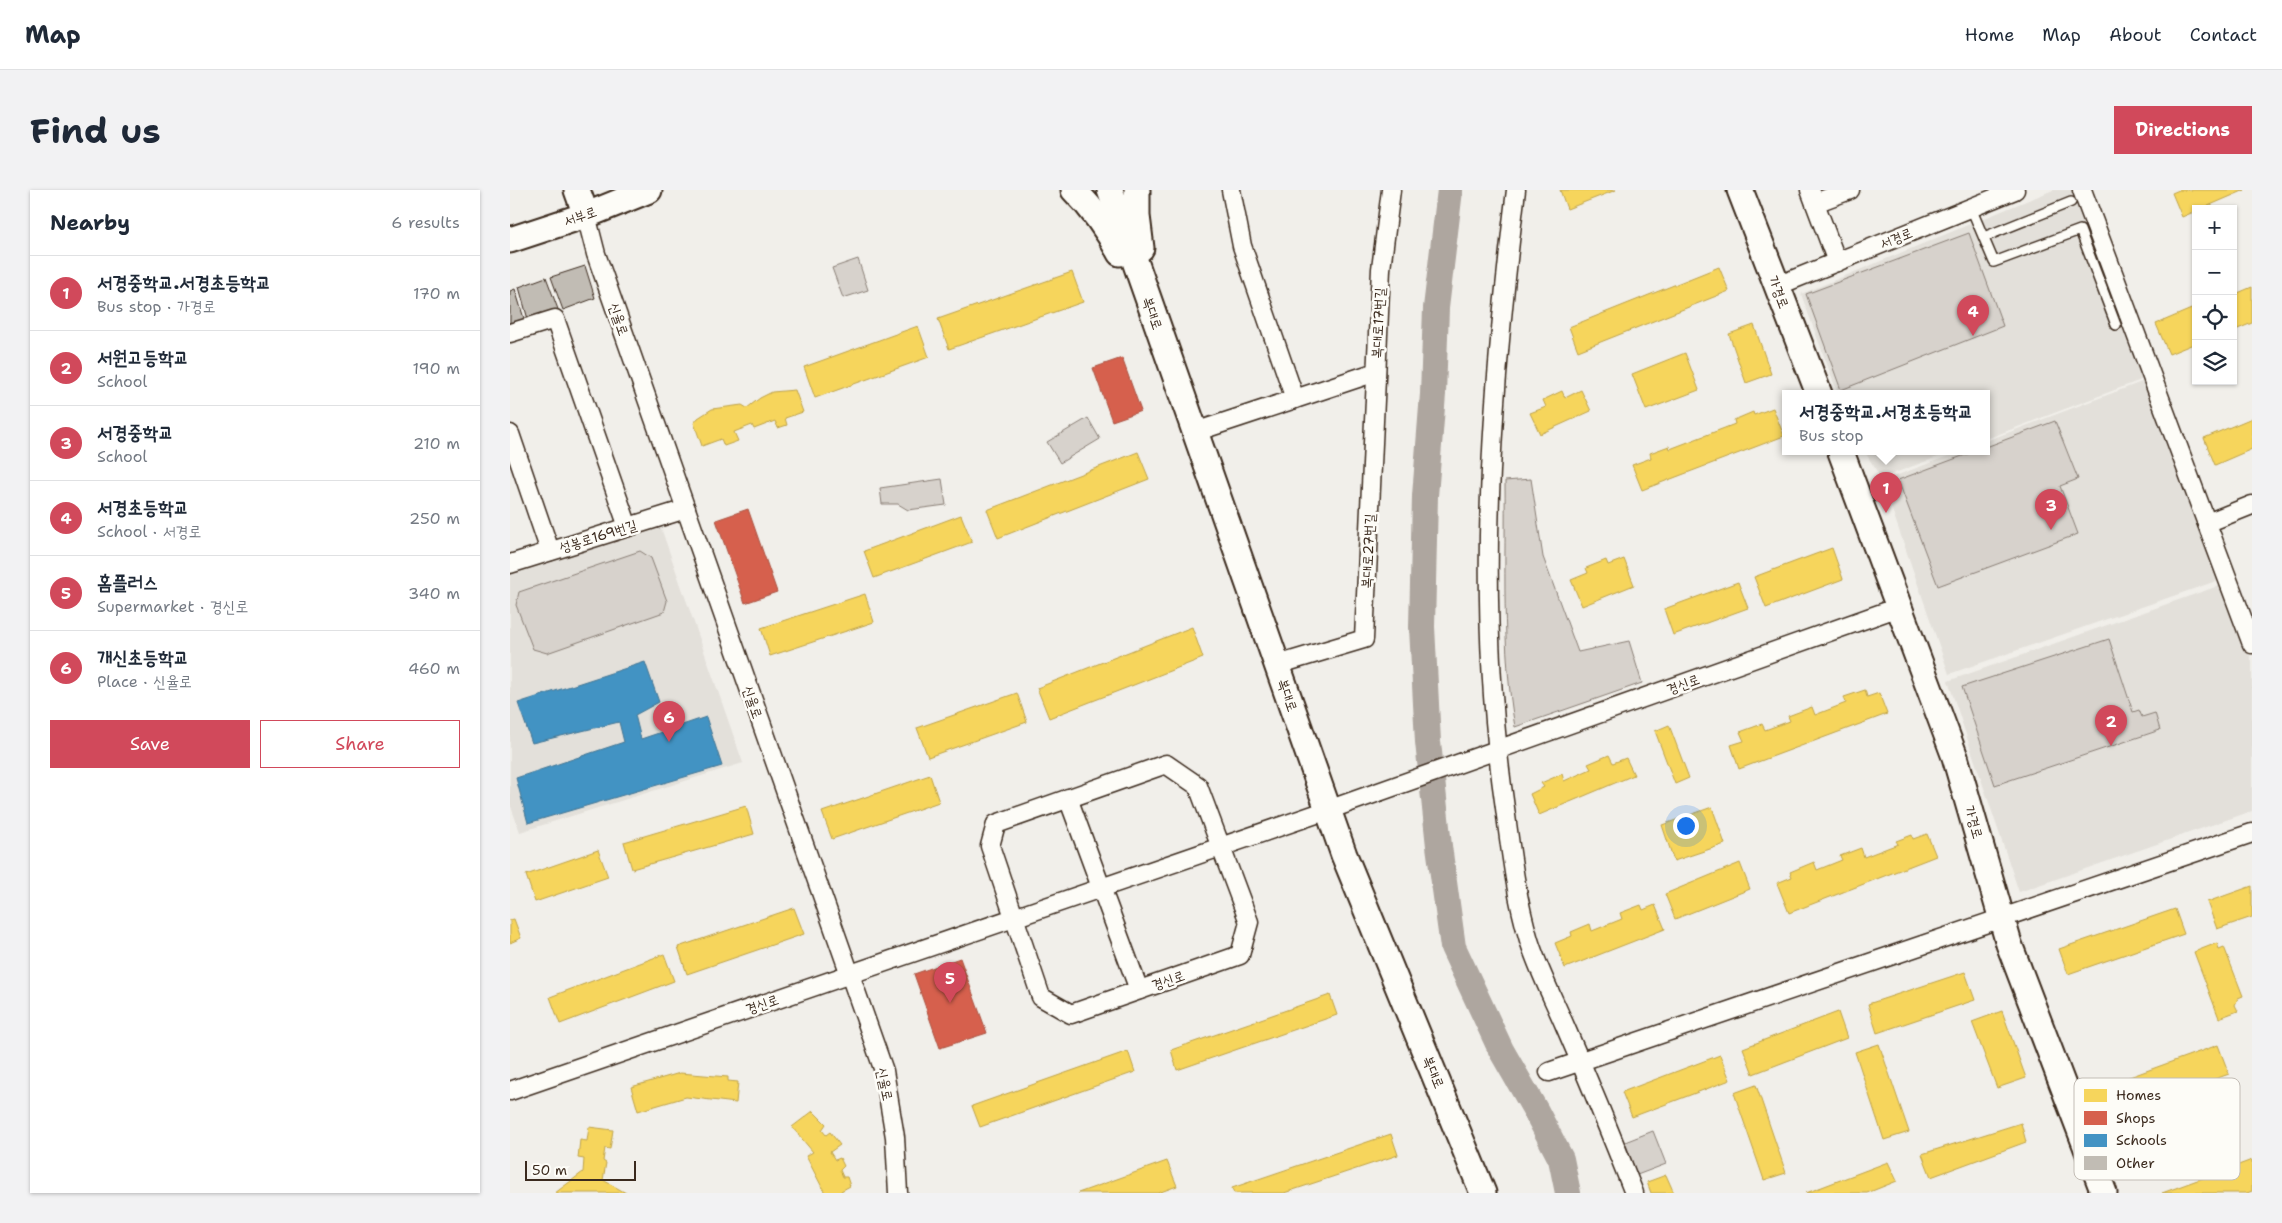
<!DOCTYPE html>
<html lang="en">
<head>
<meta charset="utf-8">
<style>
	:root { --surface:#fff; --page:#f2f2f3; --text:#1f2937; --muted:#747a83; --line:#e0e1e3; --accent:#d1495b }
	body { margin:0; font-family:"Shantell Sans","Poor Story",sans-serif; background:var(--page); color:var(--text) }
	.controls { position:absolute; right:15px; top:15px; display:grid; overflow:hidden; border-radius:0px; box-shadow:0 1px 4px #0004 }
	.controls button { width:45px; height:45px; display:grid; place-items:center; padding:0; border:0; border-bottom:1px solid var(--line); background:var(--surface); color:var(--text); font:25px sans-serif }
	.scale { position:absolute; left:15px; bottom:12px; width:111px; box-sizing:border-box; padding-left:5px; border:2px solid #3b2a1e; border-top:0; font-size:14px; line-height:18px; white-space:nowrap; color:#3b2a1e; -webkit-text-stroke:4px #fdfcf7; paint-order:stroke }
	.you { position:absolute; left:1175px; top:635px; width:18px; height:18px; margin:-12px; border:4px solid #fff; border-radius:50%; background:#1a73e8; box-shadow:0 0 0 8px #1a73e833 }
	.badge { display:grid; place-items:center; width:32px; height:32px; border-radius:50%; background:var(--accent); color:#fff; font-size:16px; font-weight:700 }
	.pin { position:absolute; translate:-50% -41px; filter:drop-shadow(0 1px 2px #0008) }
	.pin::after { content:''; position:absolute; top:26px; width:18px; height:15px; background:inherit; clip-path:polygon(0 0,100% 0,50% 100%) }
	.popup { position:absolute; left:1272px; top:200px; width:208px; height:65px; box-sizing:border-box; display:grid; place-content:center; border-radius:0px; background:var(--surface); filter:drop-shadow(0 1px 4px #0005); font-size:16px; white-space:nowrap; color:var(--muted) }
	.popup b { font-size:19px; color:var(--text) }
	.popup::after { content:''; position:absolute; left:50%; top:100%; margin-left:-10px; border:10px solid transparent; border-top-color:var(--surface) }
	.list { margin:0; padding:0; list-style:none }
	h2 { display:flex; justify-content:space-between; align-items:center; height:65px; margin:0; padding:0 20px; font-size:21px }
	h2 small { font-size:16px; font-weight:400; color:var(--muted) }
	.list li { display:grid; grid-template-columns:32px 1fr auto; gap:15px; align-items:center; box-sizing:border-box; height:75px; padding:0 20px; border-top:1px solid var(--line) }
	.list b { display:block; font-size:19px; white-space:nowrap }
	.list p { margin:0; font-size:16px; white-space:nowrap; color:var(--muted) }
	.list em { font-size:16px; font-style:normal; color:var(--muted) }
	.actions { display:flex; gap:10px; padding:15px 20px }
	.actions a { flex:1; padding:11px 0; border:1px solid var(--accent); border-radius:0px; text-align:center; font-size:18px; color:var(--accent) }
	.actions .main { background:var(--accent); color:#fff }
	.icon { flex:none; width:28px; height:28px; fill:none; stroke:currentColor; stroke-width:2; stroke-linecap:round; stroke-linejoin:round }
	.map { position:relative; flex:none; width:1742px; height:1003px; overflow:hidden; border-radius:0px }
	header { display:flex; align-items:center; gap:30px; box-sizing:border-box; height:70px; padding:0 25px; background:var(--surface); border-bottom:1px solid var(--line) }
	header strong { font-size:24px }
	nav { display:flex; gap:28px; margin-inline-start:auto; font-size:18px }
	.intro { display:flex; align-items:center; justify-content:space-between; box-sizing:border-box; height:120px; padding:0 30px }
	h1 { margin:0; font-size:35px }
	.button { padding:12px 22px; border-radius:0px; background:var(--accent); color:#fff; font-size:18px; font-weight:700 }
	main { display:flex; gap:30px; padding:0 30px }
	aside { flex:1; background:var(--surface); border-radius:0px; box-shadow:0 1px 4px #0004 }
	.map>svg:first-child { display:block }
	.built { fill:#e3e0da }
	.green { fill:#d7d2cc; stroke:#897e75 }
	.homes { fill:#f6d55c; stroke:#bea249 }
	.shops { fill:#d6604d; stroke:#a8503f }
	.schools { fill:#4393c3; stroke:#417492 }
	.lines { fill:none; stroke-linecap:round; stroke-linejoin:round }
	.river { stroke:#aea69f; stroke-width:26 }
	.building { fill:#c1bcb4; stroke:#3b2a1e }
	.lane-casing { stroke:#3b2a1e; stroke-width:12 }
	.street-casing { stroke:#3b2a1e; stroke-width:21 }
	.secondary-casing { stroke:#3b2a1e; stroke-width:29 }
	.lane { stroke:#fdfcf7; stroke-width:9 }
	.street { stroke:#fdfcf7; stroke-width:18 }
	.secondary { stroke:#fdfcf7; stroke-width:25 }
	.labels { text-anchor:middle; stroke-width:5; stroke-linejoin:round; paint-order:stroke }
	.street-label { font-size:14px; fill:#3b2a1e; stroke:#fdfcf7 }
	.key { fill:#fdfcf7; stroke:#c3bdb6; stroke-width:1 }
	.key-label { font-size:14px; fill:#3b2a1e }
</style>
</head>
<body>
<header>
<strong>Map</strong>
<nav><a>Home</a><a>Map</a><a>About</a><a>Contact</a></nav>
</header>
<div class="intro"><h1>Find us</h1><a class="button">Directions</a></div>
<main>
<aside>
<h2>Nearby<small>6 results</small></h2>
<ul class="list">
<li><span class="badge">1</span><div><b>서경중학교.서경초등학교</b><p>Bus stop · 가경로</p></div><em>170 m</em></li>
<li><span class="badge">2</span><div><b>서원고등학교</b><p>School</p></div><em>190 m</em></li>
<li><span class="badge">3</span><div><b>서경중학교</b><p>School</p></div><em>210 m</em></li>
<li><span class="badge">4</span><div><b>서경초등학교</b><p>School · 서경로</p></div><em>250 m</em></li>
<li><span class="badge">5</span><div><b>홈플러스</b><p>Supermarket · 경신로</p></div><em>340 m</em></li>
<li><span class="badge">6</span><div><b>개신초등학교</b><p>Place · 신율로</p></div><em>460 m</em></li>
</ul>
<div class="actions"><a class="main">Save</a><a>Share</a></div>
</aside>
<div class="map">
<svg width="1742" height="1003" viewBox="0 0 1742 1003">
	<rect width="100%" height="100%" fill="#f1efea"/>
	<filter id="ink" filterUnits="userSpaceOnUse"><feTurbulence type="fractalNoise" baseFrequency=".02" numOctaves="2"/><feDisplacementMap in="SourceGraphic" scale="10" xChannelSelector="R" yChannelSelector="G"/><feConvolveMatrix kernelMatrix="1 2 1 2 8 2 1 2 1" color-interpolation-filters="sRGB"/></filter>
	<g filter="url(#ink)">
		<!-- built -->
		<g class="built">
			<polygon points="1543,0 1563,0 1636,188 1476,249 1476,204 1328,204 1291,104"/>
			<polygon points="1637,190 1712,389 1439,484 1372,291 1449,262 1476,262 1476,251"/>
			<polygon points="1355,262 1441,262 1371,288"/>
			<polygon points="151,338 233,573 10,642 0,614 0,385"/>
			<polygon points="1714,394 1742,472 1742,621 1509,702 1438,491"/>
		</g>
		<!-- green -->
		<g class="green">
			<polygon points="1459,43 1493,136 1331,200 1296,104"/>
			<polygon points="348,69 358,100 333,108 322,78"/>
			<polygon points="578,228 590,249 550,273 537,252"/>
			<polygon points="1545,231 1568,289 1550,296 1568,344 1428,396 1388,290 1463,262 1476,262 1476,257"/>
			<polygon points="432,289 436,315 398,320 388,314 372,314 370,298"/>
			<path d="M 1021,289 L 1033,367 L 1068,462 L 1119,451 L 1132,493 L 1005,537 C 991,458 996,372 995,291 Z"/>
			<polygon points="130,361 141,368 157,411 154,422 37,463 23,459 6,415 9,402"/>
			<polygon points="1599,449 1623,522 1629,520 1632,527 1645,523 1650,540 1485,595 1452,497"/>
			<polygon points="1143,941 1156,974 1127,985 1115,952"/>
		</g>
		<!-- homes -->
		<g class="homes">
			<polygon points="1050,0 1106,0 1057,19"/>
			<polygon points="1669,0 1735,0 1691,19 1686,19 1686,21 1672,27 1662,3"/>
			<polygon points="1209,77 1219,101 1068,161 1059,137"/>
			<polygon points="562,82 573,112 439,159 428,129"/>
			<polygon points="1742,97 1742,133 1723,141 1723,105"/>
			<polygon points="1686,117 1686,153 1659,164 1646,134"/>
			<polygon points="1244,135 1261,184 1236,193 1219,144"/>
			<polygon points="408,136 419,167 305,208 294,177"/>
			<polygon points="1175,163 1189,200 1136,220 1122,184"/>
			<polygon points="285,200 293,222 275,228 277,235 268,238 265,231 244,239 242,235 224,242 228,251 214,256 211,249 192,256 184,233 188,228 202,219 232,215 237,218 250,208 262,202"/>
			<polygon points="1071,200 1081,221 1030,244 1020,223 1036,217 1033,210 1052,201 1055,208"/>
			<polygon points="1263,218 1274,246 1132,300 1122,275 1141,268 1140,263 1159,256 1160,259 1225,234 1224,230 1243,222 1244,225"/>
			<polygon points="1742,228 1742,259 1705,275 1694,248"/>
			<polygon points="628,262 639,289 488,348 477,320"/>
			<polygon points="451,325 462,352 364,388 354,361"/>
			<polygon points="1322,358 1333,389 1256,418 1244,387"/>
			<polygon points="1114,369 1124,395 1072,416 1061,390 1078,383 1076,378 1096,370 1098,375"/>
			<polygon points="1228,392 1238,418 1163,445 1154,419"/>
			<polygon points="355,404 364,432 260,466 251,438"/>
			<polygon points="682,437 693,468 539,528 527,498"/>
			<polygon points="1355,500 1357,507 1369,503 1377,524 1229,579 1221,555 1234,551 1230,542 1252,534 1255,540 1280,531 1278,526 1302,517 1305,525 1336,513 1334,507"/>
			<polygon points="507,503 517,532 418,567 407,538"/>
			<polygon points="1159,535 1179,588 1165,594 1145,541"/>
			<polygon points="1099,565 1103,573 1116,568 1124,585 1029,625 1020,604 1034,597 1031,593 1052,584 1054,591 1081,579 1078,574"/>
			<polygon points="420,585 429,612 322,649 312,622"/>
			<polygon points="236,616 244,644 122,679 114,652"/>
			<polygon points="1202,617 1215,654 1164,671 1152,635"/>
			<polygon points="1417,644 1426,666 1279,723 1267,693 1282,687 1280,682 1304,672 1307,680 1332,670 1330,666 1351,658 1354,667 1388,654 1386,651 1402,645 1403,649"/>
			<polygon points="88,660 98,687 25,712 16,685"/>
			<polygon points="1230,673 1240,699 1165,729 1155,704"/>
			<polygon points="1742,696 1742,727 1707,739 1697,712"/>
			<polygon points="1131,715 1133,720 1145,715 1155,739 1055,778 1045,753 1062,746 1061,742 1080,734 1082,741 1112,729 1110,723"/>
			<polygon points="284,718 294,744 177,784 168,757"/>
			<polygon points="1665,719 1674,744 1558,784 1549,759"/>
			<polygon points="4,729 11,748 0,753 0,730"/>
			<polygon points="1707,753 1709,759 1714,757 1733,806 1728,808 1725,815 1728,821 1709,828 1684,762"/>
			<polygon points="154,764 164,791 50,834 40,807"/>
			<polygon points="1455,782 1465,810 1367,843 1358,814"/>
			<polygon points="820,805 827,825 667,880 661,860"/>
			<polygon points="1492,821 1516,888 1487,898 1462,832"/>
			<polygon points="1328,822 1337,848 1243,884 1233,858"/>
			<polygon points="1369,854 1399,942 1374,950 1345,862"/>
			<polygon points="1708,855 1719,884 1613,922 1603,893"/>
			<polygon points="618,861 625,882 470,937 462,916"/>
			<polygon points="1210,865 1220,890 1122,927 1112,902"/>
			<polygon points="170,883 218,887 218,891 228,892 226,913 176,907 128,921 121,897"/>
			<polygon points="1246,895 1276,983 1254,990 1224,903"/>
			<polygon points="303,921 316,934 312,940 316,945 320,942 330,955 320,962 325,970 330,968 334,976 330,980 333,987 337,987 340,996 331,1001 331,1003 315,1003 296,966 303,962 282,937"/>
			<polygon points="1511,933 1516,952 1421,987 1412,964"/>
			<polygon points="79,937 103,940 100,959 95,958 93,971 96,973 93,990 116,1003 45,1003 73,982 74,969 68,968 70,950 77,951"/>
			<polygon points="881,944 888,965 774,1003 724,1003 722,998"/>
			<polygon points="1742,970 1742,1001 1737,1003 1652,1003"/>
			<polygon points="657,971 667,996 648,1003 568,1003"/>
			<polygon points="1378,972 1387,991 1357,1003 1296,1003"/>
			<polygon points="1156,985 1164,1003 1141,1003 1137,992"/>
		</g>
		<!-- shops -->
		<g class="shops">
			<polygon points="612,168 631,221 602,231 583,178"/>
			<polygon points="238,319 267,402 235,413 206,330"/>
			<polygon points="450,768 477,843 430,858 404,784"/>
		</g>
		<!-- schools -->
		<polygon class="schools" points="135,472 149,512 125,525 131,549 196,527 212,576 18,633 6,588 114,552 109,532 22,553 8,513"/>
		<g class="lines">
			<!-- river -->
			<polyline class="river" points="940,0 926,118 923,204 915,306 912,437 918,552 929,656 943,757 991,860 1026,921 1051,969 1058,1003"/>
		</g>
		<!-- building -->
		<g class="building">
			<polygon points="75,76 85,108 53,120 41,87"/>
			<polygon points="36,87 49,122 19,133 9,97"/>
			<polygon points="5,99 15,132 0,137 0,101"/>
		</g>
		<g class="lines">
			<!-- lane casing -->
			<g class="lane-casing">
				<g id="lane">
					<polyline points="1461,18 1484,72 1570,40 1606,135"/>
					<polyline points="1474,47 1561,12"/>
				</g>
			</g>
			<!-- street casing -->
			<g class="street-casing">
				<g id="street">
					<polyline points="721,0 732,56 785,209 866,182"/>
					<path d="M 1006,0 C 981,205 965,413 995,618 C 1001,663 1006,707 1019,750 C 1028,779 1043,808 1055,836 C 1079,891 1102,947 1124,1003"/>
					<polyline points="1300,0 1327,72"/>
					<polyline points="1572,0 1742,454"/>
					<polyline points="1305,13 1340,0"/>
					<polyline points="76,25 86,64 374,881 385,947 388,1003"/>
					<polyline points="1267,96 1505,0"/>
					<polyline points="0,143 45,129 118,337"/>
					<polyline points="685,242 785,209"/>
					<polyline points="0,244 40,361"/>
					<polyline points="1697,333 1742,315"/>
					<polyline points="0,374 176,319"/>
					<polyline points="767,475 854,449 871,79 881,0"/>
					<polygon points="656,574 688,596 739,732 730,765 561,824 531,807 480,656 486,634"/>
					<polyline points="558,608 629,800"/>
					<polyline points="1039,882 1742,643"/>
					<polyline points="0,901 818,620 1389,417"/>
				</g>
			</g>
			<!-- secondary casing -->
			<g class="secondary-casing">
				<g id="secondary">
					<polyline points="67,0 76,25"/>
					<path d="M 564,0 C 583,19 597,39 610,63"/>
					<polyline points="600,0 834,665 973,1003"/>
					<polyline points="627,0 627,26 631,58"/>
					<polyline points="1230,0 1309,204"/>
					<polyline points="0,50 82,23 139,0"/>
					<polyline points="1331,262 1445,567 1499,754 1594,1003"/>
				</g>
			</g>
			<!-- lane -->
			<use href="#lane" class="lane"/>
			<!-- street -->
			<use href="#street" class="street"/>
			<!-- secondary -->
			<use href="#secondary" class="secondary"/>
		</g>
	</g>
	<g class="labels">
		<!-- street labels -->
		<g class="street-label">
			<text transform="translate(70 26) rotate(-19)" y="5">서부로</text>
			<text transform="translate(1386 48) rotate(-22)" y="5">서경로</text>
			<text transform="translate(1269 102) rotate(69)" y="5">가경로</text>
			<text transform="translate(643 123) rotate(71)" y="5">복대로</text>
			<text transform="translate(109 129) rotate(71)" y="5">신율로</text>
			<text transform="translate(868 133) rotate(-87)" y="5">복대로17번길</text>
			<text transform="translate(88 346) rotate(-17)" y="5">성봉로169번길</text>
			<text transform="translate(858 361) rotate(-87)" y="5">복대로27번길</text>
			<text transform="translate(1173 494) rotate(-20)" y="5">경신로</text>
			<text transform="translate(778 505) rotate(71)" y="5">복대로</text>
			<text transform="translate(243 512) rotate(71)" y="5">신율로</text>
			<text transform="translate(1464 632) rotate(74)" y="5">가경로</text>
			<text transform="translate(658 790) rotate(-19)" y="5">경신로</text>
			<text transform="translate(252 814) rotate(-19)" y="5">경신로</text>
			<text transform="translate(924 882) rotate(68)" y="5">복대로</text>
			<text transform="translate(375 894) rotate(78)" y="5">신율로</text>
		</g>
	</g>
	<!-- legend -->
	<rect x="1564" y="888" width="166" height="102" rx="8" class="key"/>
	<rect x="1574" y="899" width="23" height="13" fill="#f6d55c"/>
	<rect x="1574" y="921" width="23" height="14" fill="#d6604d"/>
	<rect x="1574" y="944" width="23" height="13" fill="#4393c3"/>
	<rect x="1574" y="966" width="23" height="14" fill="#c1bcb4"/>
	<g class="key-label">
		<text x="1606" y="910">Homes</text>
		<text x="1606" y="933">Shops</text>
		<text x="1606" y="955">Schools</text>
		<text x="1606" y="978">Other</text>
	</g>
</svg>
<div class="controls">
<button>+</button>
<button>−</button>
<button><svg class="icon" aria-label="locate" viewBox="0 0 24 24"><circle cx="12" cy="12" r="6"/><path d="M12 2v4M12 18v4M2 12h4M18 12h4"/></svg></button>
<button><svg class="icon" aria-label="layers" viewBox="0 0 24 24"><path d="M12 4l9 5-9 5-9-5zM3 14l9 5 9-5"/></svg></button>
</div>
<div class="scale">50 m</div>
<div class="you"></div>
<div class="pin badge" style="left:1376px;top:323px">1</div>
<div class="popup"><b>서경중학교.서경초등학교</b>Bus stop</div>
<div class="pin badge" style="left:1601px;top:556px">2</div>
<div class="pin badge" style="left:1541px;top:340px">3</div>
<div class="pin badge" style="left:1463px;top:146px">4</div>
<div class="pin badge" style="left:440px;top:813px">5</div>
<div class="pin badge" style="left:159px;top:552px">6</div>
</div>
</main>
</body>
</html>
